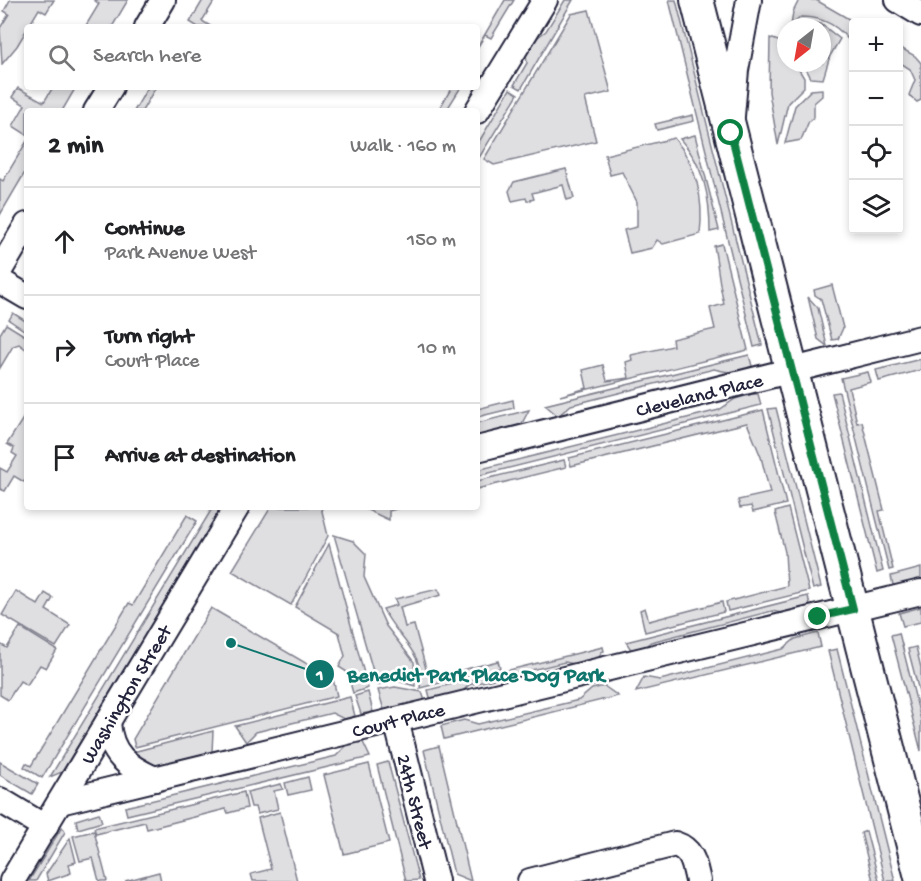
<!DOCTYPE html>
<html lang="en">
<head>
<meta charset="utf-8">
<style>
	:root { --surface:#fff; --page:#f2f2f2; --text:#202124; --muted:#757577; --line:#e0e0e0 }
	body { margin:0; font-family:"Gochi Hand",sans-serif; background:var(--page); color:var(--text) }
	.controls { position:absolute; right:18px; top:18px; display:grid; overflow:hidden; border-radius:6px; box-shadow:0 3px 9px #0003 }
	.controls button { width:54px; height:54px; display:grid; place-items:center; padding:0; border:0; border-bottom:2px solid var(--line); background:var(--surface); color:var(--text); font:30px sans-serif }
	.compass { position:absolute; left:777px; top:18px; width:54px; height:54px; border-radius:50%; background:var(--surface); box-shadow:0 3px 9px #0003; rotate:211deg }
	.stop { position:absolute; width:18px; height:18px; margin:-14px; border:4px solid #0b8043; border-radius:50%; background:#fff }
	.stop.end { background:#0b8043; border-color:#fff; box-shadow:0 2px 6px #0008 }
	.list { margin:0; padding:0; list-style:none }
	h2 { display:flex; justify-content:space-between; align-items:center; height:78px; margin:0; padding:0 24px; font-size:26px }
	h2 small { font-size:20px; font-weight:400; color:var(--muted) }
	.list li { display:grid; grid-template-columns:39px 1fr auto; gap:18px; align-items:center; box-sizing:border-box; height:108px; padding:0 24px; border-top:2px solid var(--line) }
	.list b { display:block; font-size:22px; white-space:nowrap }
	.list p { margin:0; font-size:20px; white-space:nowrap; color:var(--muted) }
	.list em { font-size:20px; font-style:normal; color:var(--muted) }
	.icon { flex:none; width:33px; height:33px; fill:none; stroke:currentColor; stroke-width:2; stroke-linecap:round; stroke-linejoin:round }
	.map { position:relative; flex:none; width:921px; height:881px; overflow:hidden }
	.search { position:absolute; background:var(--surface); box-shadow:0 3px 9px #0003; left:24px; top:24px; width:456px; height:66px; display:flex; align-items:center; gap:15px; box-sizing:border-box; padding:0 21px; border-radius:6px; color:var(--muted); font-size:22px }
	.panel { position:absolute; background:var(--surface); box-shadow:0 3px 9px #0003; left:24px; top:108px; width:456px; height:402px; border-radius:6px }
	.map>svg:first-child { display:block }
	.green { fill:#dfdfe2; stroke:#80808e; stroke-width:1.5 }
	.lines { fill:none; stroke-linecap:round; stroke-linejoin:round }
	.minor-casing { stroke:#22223b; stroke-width:28 }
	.major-casing { stroke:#22223b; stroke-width:36 }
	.minor { stroke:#fff; stroke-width:24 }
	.major { stroke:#fff; stroke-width:32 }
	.route { stroke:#0b8043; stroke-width:8 }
	.labels { text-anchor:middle; stroke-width:5; stroke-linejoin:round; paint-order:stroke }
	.street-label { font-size:20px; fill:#22223b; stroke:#fff }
	.leader { fill:none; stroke:#0f766e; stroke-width:2 }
	.callout-dot { fill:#0f766e; stroke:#fff; stroke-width:2 }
	.mark-label { font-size:18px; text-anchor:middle; font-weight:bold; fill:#fff }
	.callout-label { font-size:21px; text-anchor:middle; font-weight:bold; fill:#0f766e; stroke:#fff; stroke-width:5; stroke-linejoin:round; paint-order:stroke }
</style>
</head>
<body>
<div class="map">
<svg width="921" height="881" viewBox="0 0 921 881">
	<rect width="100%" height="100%" fill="#fff"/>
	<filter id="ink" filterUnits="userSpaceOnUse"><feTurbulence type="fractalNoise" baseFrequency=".0167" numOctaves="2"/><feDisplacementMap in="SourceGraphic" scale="12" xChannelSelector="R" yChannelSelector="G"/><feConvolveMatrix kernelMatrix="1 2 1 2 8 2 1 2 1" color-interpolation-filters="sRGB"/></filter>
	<g filter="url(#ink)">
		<!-- green -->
		<g class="green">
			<polygon points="10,0 54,0 46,13 39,9 17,46 2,64 0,28 9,14 4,11"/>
			<polygon points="94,0 128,0 112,27 85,27 99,4"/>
			<polygon points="203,0 215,0 202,21 212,27 198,27 190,22"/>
			<polygon points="505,0 514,0 491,38 485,35 477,48"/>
			<polygon points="565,0 573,0 521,89 514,85 527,63 526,55 538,37 546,31"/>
			<polygon points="669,0 676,0 762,345 754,347"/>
			<path d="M 799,0 L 816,0 L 854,22 L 853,46 C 840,27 825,17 801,17 L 791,26 L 793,12 Z"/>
			<polygon points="589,10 611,92 585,98 596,141 494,165 484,159 571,14"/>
			<polygon points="805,21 821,24 840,39 830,56 823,79 811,78 803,63 822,63 822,27 797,27"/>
			<polygon points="770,38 784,43 786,63 795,63 804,78 804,87 788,103 778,145 769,92"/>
			<polygon points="899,47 915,56 921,63 921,100 917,102 909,95 915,80 910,69 899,62"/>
			<polygon points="53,87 76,87 62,111 27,111 27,135 13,126 25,105 12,97 18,88 44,102"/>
			<polygon points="148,87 156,87 142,111 134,111"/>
			<polygon points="452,87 461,87 446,111 438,111"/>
			<polygon points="510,89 518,94 477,161 477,145"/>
			<polygon points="822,89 822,96 814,103 814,117 809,121 801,140 785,143 795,106 811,90"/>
			<polygon points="693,115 694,121 657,130 655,124"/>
			<path d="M 695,135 L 719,230 L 710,232 C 710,197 704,165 680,139 Z"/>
			<path d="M 674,138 C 697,165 704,200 700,234 L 663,244 L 657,240 L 652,248 L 630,253 L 624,230 L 637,227 L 637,202 L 622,172 L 610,175 L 605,155 Z"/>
			<polygon points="27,141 27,169 0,215 0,179 3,181"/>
			<polygon points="566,169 574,198 567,200 563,185 532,193 534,199 527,201 526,198 512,201 509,191 514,182"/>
			<path d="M 722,244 L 748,350 L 560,396 L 587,388 L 583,370 L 603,365 L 607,381 L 629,378 L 626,362 L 632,360 L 631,355 L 673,346 L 672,339 L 715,329 L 710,308 L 724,304 C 719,284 718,266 714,246 Z"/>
			<polygon points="832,285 843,328 838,339 832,340 821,299 815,295 814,290"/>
			<polygon points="808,297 818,308 827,346 818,339"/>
			<polygon points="13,313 27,322 27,332 9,320"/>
			<polygon points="6,324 27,337 27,350 19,344 13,346 0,368 0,334"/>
			<path d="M 749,355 L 752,366 C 738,374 729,373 714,369 L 571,405 L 558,416 L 545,405 Z"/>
			<polygon points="921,359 921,370 879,381 876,370"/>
			<polygon points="868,372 871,382 849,388 857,423 862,422 884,510 879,511 893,569 889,570 841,378"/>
			<polygon points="839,392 883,571 877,573 832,393"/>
			<polygon points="752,394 758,394 761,405 477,476 477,470 719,410 735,399"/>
			<polygon points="513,400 514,408 477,417 477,409"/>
			<polygon points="776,408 821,587 813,589 768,409"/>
			<polygon points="529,410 520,427 477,436 477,423"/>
			<polygon points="763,410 786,504 753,512 751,506 740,508 738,500 770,493 761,457 747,423 571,466 569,458"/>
			<polygon points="27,412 27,478 24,482 14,476 5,491 0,489 0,468 7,472 17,456 12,453 14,448 7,444"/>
			<polygon points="564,460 566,467 477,489 477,481"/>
			<polygon points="213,507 222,507 62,772 50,777"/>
			<polygon points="271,507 321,507 328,536 291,605 232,571"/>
			<polygon points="361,507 403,507 389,511 389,520"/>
			<polygon points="788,508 809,591 728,611 726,602 787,586 785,552 775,512"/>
			<polygon points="187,515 197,521 42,778 24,767 26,763 31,766 129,603 133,605"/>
			<polygon points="334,535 353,541 366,554 364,577 386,626 414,662 415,686 394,680 377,685"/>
			<polygon points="329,544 368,688 353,693 347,672 339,667 345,656 339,633 295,607"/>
			<polygon points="921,568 921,580 913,584 893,585 891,576"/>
			<path d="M 438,589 L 441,595 L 400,607 L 405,627 L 414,625 L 428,676 L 438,675 L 430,678 L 498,661 L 500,668 L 420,688 C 427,654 396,637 383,609 L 397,605 L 395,599 Z"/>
			<polygon points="16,591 38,605 45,593 53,598 46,610 70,625 56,647 2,615"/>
			<path d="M 808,596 L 810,606 C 797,614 787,615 772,611 L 651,642 L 634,654 L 626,642 Z"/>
			<polygon points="722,602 724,612 645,632 640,610 645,608 649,621"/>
			<polygon points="921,607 921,622 903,626 899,613"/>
			<polygon points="211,608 333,679 337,696 135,747 133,739"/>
			<polygon points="20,627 57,650 46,668 40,665 27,685 20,681 8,700 0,695 0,644 7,648"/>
			<polygon points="818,633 821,647 636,692 644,677 660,680 783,649 795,639"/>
			<polygon points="899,633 921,720 921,751 891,635"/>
			<polygon points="603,647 604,651 601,652 598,662 578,665 565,662 469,685 460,694 431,701 428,690"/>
			<polygon points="916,647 921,668 921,699 908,649"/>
			<polygon points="837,649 895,881 885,881 828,651"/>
			<polygon points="604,686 618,696 444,739 441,726 464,720 478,724 579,700 592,689"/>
			<polygon points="395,687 422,692 425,701 384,710 378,690"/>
			<polygon points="368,692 373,712 361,714 355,696"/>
			<polygon points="350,697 355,716 344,719 332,713 256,732 246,742 235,726"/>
			<polygon points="213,731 212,752 153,766 129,759 133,752"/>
			<polygon points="361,738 370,757 127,815 125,807 336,756 350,742"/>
			<polygon points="439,746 471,881 454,874 424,750"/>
			<polygon points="0,762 38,784 32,794 0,775"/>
			<polygon points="388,762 419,880 406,881 377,765"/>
			<polygon points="369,764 389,843 344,854 324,775"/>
			<polygon points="308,777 311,790 288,795 285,783"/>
			<polygon points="281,784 283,789 274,791 278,809 257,814 255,807 251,807 247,792"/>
			<polygon points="244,792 247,808 228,813 226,809 147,829 145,822 96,834 94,828"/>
			<polygon points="280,812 297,881 253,881 251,874 271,869 258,818"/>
			<polygon points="99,813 102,822 78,829 76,820"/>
			<polygon points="62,827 65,832 36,881 29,881"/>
			<polygon points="94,831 107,881 99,881 93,858 80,861 73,836"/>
			<polygon points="866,831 879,881 873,881 861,833"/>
			<polygon points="70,838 76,862 69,864 71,873 48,881 46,874"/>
			<polygon points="159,872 161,881 125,881"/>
		</g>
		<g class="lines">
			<!-- minor casing -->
			<g class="minor-casing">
				<g id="minor">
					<polyline points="898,0 921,14"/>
					<polyline points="147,27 163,0"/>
					<polyline points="96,111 111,87"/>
					<polyline points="477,111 545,0"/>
					<polyline points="732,116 736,70 749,0"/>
					<polyline points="0,270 27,225"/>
					<polyline points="0,281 27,297"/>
					<polyline points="477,449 921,338"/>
					<polyline points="396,720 436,881"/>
					<path d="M 108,722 C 110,754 127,767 155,779"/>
					<polyline points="0,800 45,827"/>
					<polyline points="60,802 921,592"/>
					<polyline points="12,881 237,507"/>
					<path d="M 530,881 L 675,844 C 693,850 694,864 698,881"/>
				</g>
			</g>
			<!-- major casing -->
			<g class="major-casing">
				<polyline id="major" points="697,0 921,877"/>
			</g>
			<!-- minor -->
			<use href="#minor" class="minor"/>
			<!-- major -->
			<use href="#major" class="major"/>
		</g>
	</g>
	<g class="lines" filter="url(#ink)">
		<!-- route -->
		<polyline class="route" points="731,133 853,609 818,617"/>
	</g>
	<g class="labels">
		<!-- street labels -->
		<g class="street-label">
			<text transform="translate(699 394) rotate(-14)" y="7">Cleveland Place</text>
			<text transform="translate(125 694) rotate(-59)" y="7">Washington Street</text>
			<text transform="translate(398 719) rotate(-14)" y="7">Court Place</text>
			<text transform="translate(416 801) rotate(76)" y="7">24th Street</text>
		</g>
	</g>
	<!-- callouts -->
	<path class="leader" d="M231 643L320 674"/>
	<g class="callout-dot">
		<circle cx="231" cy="643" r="6"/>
		<circle cx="320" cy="674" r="15"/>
	</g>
	<g class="mark-label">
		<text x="320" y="680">1</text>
	</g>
	<g class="callout-label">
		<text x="476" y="681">Benedict Park Place Dog Park</text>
	</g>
</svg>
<div class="controls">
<button>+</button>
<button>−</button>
<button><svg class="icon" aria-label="locate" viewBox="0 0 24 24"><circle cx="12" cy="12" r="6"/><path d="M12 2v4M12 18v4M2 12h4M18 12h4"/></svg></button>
<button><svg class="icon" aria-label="layers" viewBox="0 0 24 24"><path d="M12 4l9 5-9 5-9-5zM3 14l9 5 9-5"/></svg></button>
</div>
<svg class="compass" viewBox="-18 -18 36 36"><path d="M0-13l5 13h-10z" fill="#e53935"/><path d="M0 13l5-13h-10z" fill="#757577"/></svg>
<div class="stop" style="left:731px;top:133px"></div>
<div class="stop end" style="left:818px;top:617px"></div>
<div class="search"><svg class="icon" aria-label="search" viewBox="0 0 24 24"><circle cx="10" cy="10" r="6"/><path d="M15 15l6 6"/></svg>Search here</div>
<section class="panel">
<h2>2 min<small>Walk · 160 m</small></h2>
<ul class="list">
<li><svg class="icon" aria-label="ahead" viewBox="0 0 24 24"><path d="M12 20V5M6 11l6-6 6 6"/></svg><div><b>Continue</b><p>Park Avenue West</p></div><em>150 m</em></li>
<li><svg class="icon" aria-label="right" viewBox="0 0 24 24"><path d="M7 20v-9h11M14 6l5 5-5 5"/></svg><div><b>Turn right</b><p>Court Place</p></div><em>10 m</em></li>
<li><svg class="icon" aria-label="arrive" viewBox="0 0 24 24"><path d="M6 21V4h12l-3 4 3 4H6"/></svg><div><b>Arrive at destination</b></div></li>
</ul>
</section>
</div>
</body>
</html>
